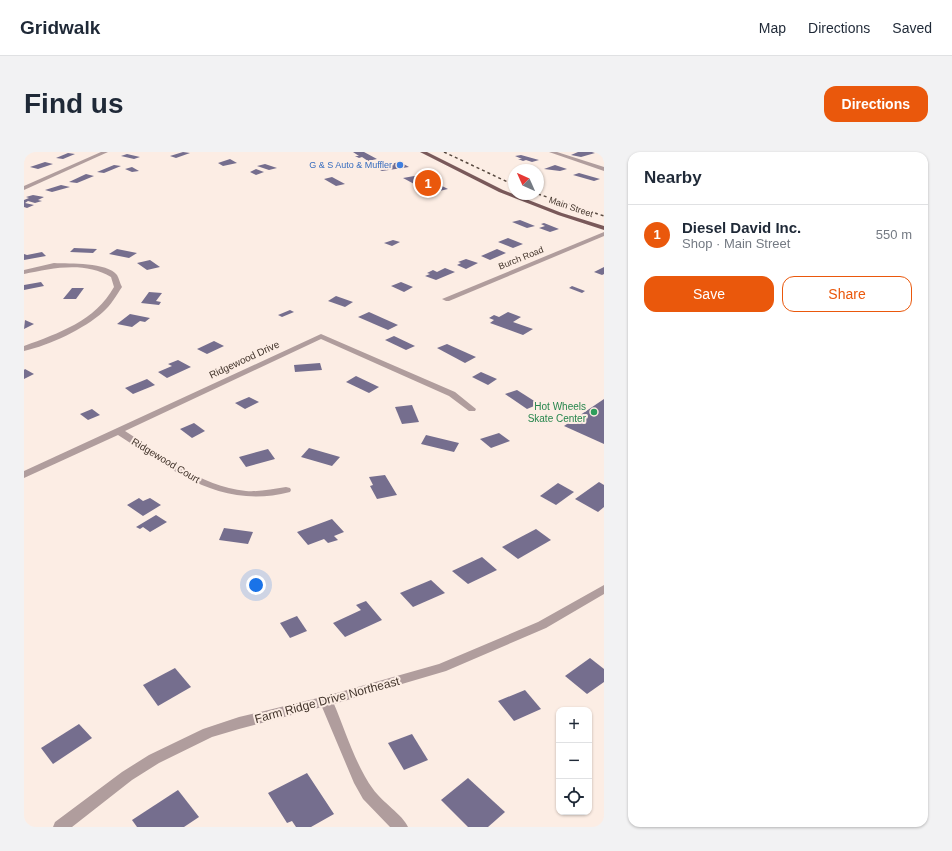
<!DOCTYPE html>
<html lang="en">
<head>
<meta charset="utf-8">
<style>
	:root { --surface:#fff; --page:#f2f2f3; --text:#1f2937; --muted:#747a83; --line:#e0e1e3; --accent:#ea580c }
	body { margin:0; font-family:Arial,sans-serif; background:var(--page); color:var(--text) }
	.controls { position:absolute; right:12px; bottom:12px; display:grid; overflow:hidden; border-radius:8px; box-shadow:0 1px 3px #0004 }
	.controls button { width:36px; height:36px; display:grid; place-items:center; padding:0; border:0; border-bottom:1px solid var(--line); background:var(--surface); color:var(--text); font:20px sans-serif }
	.compass { position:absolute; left:484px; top:12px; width:36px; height:36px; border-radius:50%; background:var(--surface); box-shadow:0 1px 3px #0004; rotate:315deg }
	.you { position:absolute; left:232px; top:433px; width:14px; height:14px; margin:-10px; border:3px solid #fff; border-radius:50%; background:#1a73e8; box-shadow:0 0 0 6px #1a73e833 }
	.badge { display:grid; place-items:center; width:26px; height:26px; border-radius:50%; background:var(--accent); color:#fff; font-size:13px; font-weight:700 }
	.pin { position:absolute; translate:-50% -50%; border:2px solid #fff; box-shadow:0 1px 4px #0006 }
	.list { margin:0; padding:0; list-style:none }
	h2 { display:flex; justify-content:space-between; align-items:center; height:52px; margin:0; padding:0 16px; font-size:17px }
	h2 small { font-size:13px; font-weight:400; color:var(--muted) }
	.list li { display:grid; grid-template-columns:26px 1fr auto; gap:12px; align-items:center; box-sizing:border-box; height:60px; padding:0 16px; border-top:1px solid var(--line) }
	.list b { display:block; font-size:15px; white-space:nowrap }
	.list p { margin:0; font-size:13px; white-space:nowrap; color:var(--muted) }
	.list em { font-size:13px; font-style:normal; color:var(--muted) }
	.actions { display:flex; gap:8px; padding:12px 16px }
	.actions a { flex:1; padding:9px 0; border:1px solid var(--accent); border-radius:12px; text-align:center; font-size:14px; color:var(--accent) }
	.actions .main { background:var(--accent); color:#fff }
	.icon { flex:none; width:22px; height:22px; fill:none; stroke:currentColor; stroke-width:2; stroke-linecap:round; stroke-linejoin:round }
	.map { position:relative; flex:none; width:580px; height:675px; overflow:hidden; border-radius:12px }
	header { display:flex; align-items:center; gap:24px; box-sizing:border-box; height:56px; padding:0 20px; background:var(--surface); border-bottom:1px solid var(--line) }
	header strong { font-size:19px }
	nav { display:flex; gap:22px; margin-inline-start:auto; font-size:14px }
	.intro { display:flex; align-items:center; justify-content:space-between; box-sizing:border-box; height:96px; padding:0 24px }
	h1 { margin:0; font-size:28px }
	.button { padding:10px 18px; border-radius:12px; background:var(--accent); color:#fff; font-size:14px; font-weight:700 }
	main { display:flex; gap:24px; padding:0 24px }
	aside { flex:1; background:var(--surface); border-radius:12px; box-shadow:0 1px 3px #0004 }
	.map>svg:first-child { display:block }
	.building { fill:#756e8e }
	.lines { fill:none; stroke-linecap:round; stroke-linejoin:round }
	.street { fill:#b09d9d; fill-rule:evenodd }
	.primary { fill:#79595a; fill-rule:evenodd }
	.rail { stroke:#56483f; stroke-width:1.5; stroke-dasharray:3 3; stroke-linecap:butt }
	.shop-dot { fill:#3f7fe0; stroke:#fcede4; stroke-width:1.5 }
	.leisure-dot { fill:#2e9e5b; stroke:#fcede4; stroke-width:1.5 }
	.labels { text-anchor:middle; stroke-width:4; stroke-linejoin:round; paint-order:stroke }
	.far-shop-label { font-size:9px; fill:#366cbe; stroke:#fcede4; text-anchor:end }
	.far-street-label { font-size:9px; fill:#42342b; stroke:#fcede4 }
	.street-label { font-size:10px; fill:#42342b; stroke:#fcede4 }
	.leisure-label { font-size:10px; fill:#27864d; stroke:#fcede4; text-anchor:end }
	.near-street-label { font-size:12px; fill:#42342b; stroke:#fcede4 }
</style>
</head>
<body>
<header>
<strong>Gridwalk</strong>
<nav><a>Map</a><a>Directions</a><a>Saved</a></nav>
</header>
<div class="intro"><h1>Find us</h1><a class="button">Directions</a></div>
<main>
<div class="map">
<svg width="580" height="675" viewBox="0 0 580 675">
	<rect width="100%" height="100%" fill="#fcede4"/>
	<!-- building -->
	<g class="building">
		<polygon points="159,0 166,1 152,6 146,4"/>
		<polygon points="329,0 340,0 353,7 344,9 338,5 335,6 331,4 335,4"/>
		<polygon points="554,0 568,0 571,1 557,5 547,3"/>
		<polygon points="44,1 51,2 39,7 32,6"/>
		<polygon points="103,2 116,5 110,7 97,4"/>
		<polygon points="497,3 515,8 508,10 502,8 499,9 494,7 498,7 491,4"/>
		<polygon points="206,7 213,11 199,14 194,11"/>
		<polygon points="21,10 29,12 14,17 6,15"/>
		<polygon points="376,10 385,15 358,19 350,15"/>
		<polygon points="241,12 253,16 245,18 233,14"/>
		<polygon points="90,13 97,14 80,21 73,20"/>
		<polygon points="531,13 543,17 536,19 520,17"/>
		<polygon points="108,15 115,19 108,20 101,17"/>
		<polygon points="232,17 240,20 232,23 226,20"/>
		<polygon points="555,21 576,27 570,29 549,23"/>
		<polygon points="62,22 70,24 53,31 45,30"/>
		<polygon points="396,23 424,37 407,41 379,26"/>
		<polygon points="308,25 321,32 312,34 300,27"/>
		<polygon points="37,33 46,35 28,40 21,38"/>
		<polygon points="9,43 20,45 14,48 18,49 11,51 4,49 1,51 10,53 3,56 0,55 0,48 5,46 2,45"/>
		<polygon points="496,68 511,74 503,76 488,70"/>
		<polygon points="520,71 535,77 526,80 515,76 521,74 517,72"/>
		<polygon points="484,86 499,92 489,96 474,90"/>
		<polygon points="369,88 376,90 368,94 360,91"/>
		<polygon points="50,96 73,97 69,101 46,100"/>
		<polygon points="93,97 113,101 105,106 85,102"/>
		<polygon points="473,97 482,101 466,108 457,104"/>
		<polygon points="18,100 22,104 0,108 0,102 3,103"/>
		<polygon points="442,107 454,111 442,117 433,113 437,111 434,110"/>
		<polygon points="126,108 136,115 123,118 113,111"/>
		<polygon points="580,115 580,122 578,123 570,120"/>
		<polygon points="421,116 431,120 412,128 401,124 406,122 403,121 409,118 413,120"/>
		<polygon points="17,130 20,134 0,138 0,133"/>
		<polygon points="377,130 389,135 380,140 367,134"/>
		<polygon points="548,134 561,139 558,141 545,136"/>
		<polygon points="48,136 60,136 52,147 39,147"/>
		<polygon points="125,140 138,141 132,149 137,150 135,153 117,151"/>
		<polygon points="312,144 329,150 321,155 304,149"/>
		<polygon points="266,158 270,160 258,165 254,163"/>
		<polygon points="345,160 374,173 364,178 334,165"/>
		<polygon points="484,160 497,165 489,170 509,177 499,183 466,171 470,168 465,166 470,163 475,165"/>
		<polygon points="106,162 126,166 121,170 116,169 108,175 93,172"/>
		<polygon points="1,168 10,172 0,177"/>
		<polygon points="370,184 391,194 382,198 361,188"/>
		<polygon points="190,189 200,194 183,202 173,197"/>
		<polygon points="423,192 452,205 441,211 413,196"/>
		<polygon points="154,208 167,215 143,226 134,220 148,214 144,212"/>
		<polygon points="296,211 298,218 271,220 270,213"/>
		<polygon points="1,217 10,222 0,227 0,218"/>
		<polygon points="457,220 473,227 464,233 448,225"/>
		<polygon points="332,224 355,235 345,241 322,230"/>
		<polygon points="123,227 131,233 109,242 101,236"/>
		<polygon points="493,238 515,252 503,257 481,242"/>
		<polygon points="225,245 235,250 221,257 211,251"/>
		<polygon points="580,247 580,292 540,274"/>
		<polygon points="388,253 395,270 378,272 371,255"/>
		<polygon points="68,257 76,263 64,268 56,262"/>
		<polygon points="170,271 181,279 168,286 156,277"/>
		<polygon points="475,281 486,289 467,296 456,287"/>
		<polygon points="402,283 435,291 430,300 397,292"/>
		<polygon points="285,296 316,305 308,314 277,305"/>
		<polygon points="244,297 251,307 222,315 215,305"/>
		<polygon points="361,323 373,343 353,347 346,334 349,333 345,325"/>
		<polygon points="575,330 580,333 580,355 574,360 551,347"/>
		<polygon points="534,331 550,340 532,353 516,344"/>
		<polygon points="115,346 119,349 126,346 137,353 119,364 103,353"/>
		<polygon points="132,363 143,370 126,380 119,375 116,377 112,375"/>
		<polygon points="308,367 320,380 310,384 314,388 304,391 300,387 284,393 273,380"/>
		<polygon points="200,376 229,380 224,392 195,388"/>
		<polygon points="512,377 527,388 494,407 478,395"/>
		<polygon points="458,405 473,418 444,432 428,419"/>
		<polygon points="407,428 421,441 389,455 376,441"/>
		<polygon points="342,449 358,468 321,485 309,471 337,458 332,453"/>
		<polygon points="273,464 283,479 266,486 256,471"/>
		<polygon points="566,506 580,517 580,530 563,542 541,524"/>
		<polygon points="151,516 167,535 134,554 119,533"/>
		<polygon points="501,538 517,557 490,569 474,549"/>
		<polygon points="55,572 68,586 29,612 17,596"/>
		<polygon points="388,582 404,608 380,618 364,591"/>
		<polygon points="283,621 310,662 287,675 272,675 268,669 263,671 244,641"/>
		<polygon points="444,626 481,660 464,675 444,675 417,648"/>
		<polygon points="154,638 175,665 160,675 113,675 108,668"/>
	</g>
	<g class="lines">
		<!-- street -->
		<g class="street">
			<polygon points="77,0 84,0 0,38 0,34"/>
			<polygon points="525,0 533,0 580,15 580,19"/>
			<polygon points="580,80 580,84 425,149 422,149 418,147"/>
			<path d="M 30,111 C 46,112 83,110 93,123 C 95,126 96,132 98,135 C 92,144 87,153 79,160 C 60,177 26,193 0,199 L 0,194 C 35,181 71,169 90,135 L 87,125 C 61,109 28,116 0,122 L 0,118 Z"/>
			<path d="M 297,182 L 431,240 L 452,257 L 451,259 L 445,259 L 425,244 L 297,187 L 101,279 C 138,303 176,334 222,339 C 235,340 249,337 262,335 L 266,336 L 267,338 L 266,340 C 196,358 149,318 94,283 L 0,326 L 0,319 Z"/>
			<path d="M 580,433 L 580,442 L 522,476 L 422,519 L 310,552 C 321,578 332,614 349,637 C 358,650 379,663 384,675 L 366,675 L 339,647 L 330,631 L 298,555 L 215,577 L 188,585 L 135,611 L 108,628 L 48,675 L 29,675 L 31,670 L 98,620 L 125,603 L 179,577 L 215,565 L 302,544 L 415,512 L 514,470 Z"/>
		</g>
		<!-- primary -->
		<polygon class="primary" points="396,0 403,0 479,38 538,61 580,74 580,78 534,63 475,40"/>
		<!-- rail -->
		<g class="rail">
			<polyline points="420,0 490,33"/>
			<polyline points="514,42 580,64"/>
		</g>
	</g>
	<!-- markers -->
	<circle class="shop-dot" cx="376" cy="13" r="4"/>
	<circle class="leisure-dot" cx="570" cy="260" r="4"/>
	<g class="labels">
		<!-- far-shop labels -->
		<g class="far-shop-label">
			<text x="368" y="16">G &amp; S Auto &amp; Muffler</text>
		</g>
		<!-- far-street labels -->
		<g class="far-street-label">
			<text transform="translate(547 55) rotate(19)" y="3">Main Street</text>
			<text transform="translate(497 106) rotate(-22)" y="3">Burch Road</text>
		</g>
		<!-- street labels -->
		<g class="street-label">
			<text transform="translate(220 207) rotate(-25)" y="4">Ridgewood Drive</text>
			<text transform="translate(142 308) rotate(31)" y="4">Ridgewood Court</text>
		</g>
		<!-- leisure labels -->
		<g class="leisure-label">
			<text x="562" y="258">Hot Wheels<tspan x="562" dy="12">Skate Center</tspan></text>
		</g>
		<!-- near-street labels -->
		<g class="near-street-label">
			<text transform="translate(303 548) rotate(-15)" y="4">Farm Ridge Drive Northeast</text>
		</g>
	</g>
</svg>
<div class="controls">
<button>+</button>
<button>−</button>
<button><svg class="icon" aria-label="locate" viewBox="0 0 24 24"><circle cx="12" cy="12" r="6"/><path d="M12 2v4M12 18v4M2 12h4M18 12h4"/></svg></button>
</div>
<svg class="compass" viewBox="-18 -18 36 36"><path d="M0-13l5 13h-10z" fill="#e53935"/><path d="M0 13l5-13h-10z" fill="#747a83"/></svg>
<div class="you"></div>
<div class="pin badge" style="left:404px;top:31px">1</div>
</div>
<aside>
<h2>Nearby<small></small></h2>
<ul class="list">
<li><span class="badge">1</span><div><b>Diesel David Inc.</b><p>Shop · Main Street</p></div><em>550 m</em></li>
</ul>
<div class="actions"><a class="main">Save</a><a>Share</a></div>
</aside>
</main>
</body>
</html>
